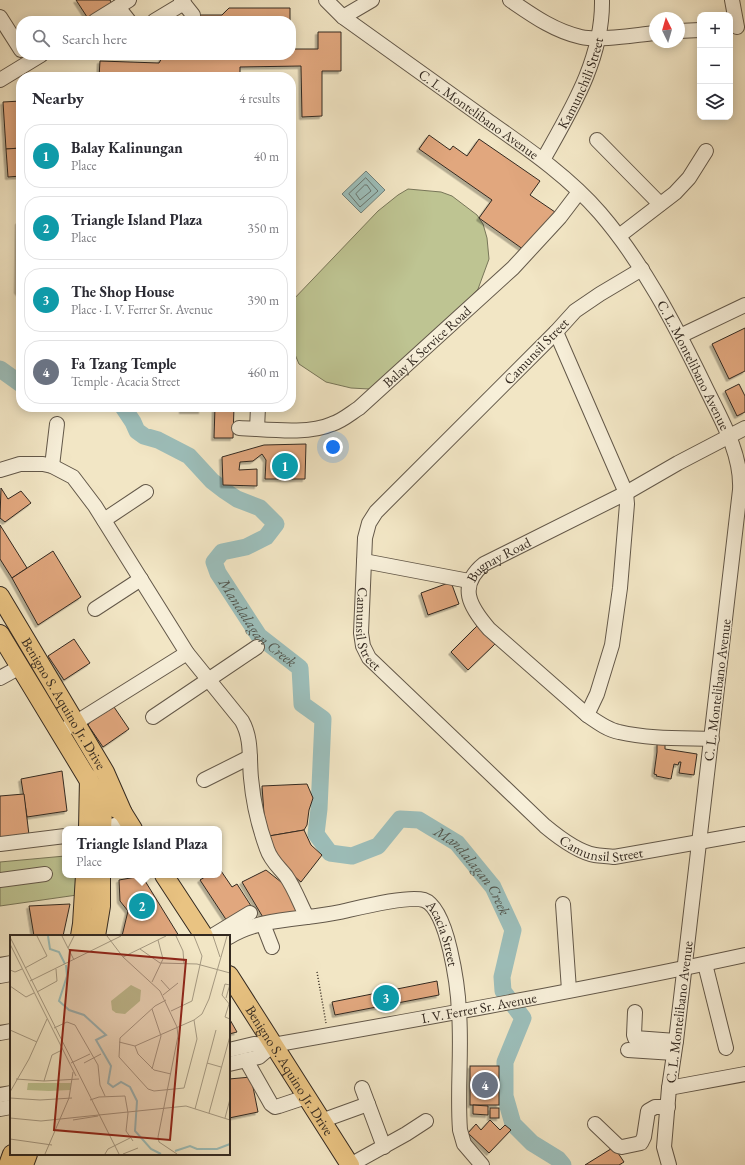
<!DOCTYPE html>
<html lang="en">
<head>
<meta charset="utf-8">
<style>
	:root { --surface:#fff; --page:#f2f2f3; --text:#2b2b33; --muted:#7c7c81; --line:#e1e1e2; --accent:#8f2418 }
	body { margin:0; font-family:"EB Garamond",serif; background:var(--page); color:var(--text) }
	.controls { position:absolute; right:12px; top:12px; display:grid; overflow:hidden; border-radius:8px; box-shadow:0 2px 10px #0003 }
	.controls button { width:36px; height:36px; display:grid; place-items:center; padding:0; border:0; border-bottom:1px solid var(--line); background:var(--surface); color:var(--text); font:20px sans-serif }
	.compass { position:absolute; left:649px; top:12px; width:36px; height:36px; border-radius:50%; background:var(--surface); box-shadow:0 2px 10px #0003; rotate:355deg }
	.you { position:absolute; left:333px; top:447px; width:14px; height:14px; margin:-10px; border:3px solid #fff; border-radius:50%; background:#1a73e8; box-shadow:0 0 0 6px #1a73e833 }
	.badge { display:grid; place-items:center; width:26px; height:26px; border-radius:50%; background:var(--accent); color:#fff; font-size:13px; font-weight:700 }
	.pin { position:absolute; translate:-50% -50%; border:2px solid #fff; box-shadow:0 1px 4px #0006 }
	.popup { position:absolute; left:62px; top:826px; width:160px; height:52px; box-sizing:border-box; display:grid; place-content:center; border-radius:8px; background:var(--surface); filter:drop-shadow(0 1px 3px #0005); font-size:13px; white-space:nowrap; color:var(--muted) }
	.popup b { font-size:15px; color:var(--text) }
	.popup::after { content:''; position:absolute; left:50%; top:100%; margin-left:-8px; border:8px solid transparent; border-top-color:var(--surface) }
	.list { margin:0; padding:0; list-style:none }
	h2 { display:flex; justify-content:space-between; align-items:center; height:52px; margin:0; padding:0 16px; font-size:17px }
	h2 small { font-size:13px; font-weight:400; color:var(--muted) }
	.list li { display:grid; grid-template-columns:26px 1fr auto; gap:12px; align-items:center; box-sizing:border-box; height:64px; margin:0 8px 8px; padding:0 8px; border:1px solid var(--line); border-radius:16px }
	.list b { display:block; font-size:15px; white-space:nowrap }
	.list p { margin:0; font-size:13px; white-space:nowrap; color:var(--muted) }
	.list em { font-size:13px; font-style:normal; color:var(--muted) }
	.icon { flex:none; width:22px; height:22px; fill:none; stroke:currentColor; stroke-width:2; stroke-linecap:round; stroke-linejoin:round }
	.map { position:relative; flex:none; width:745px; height:1165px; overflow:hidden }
	.search { position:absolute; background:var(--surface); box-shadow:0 2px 10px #0003; left:16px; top:16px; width:280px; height:44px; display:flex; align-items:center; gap:10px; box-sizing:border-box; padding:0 14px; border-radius:16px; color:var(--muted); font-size:15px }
	.panel { position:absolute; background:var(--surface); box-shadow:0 2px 10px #0003; left:16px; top:72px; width:280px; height:340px; border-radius:16px }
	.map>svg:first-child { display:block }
	.green { fill:#bec492; stroke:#787659 }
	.water { fill:#9cbeba; stroke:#72827c }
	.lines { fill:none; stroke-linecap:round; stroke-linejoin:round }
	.shore { stroke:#68746d; stroke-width:1 }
	.river { stroke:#9cbeba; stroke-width:17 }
	.building { fill:#e1a77e; stroke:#332920; filter:url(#shadow) }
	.minor-casing { stroke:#635849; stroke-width:16 }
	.major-casing { stroke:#332920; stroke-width:20 }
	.path { stroke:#332920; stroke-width:1.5; stroke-dasharray:1 2; stroke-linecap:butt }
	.minor { stroke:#f7efd9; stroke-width:14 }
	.major { stroke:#e9c382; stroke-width:18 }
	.labels { text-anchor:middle; stroke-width:3; stroke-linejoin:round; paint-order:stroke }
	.street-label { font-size:14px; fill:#332920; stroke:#f7efd9 }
	.water-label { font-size:15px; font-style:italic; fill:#52564e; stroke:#f7efd9 }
	.inset-river { fill:none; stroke:#9cbeba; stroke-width:2 }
	.inset-road { fill:none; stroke:#a69a83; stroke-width:1 }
	.view { fill:#8f2418; fill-opacity:0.15; stroke:#8f2418; stroke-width:2 }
	.inset-edge { fill:none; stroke:#332920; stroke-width:2 }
</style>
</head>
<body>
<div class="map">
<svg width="745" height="1165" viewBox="0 0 745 1165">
	<defs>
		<filter id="shadow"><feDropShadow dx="-2.5" dy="2.5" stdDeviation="0" flood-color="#0004"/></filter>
	</defs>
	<rect width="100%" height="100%" fill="#f2e6c5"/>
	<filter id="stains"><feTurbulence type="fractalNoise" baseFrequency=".005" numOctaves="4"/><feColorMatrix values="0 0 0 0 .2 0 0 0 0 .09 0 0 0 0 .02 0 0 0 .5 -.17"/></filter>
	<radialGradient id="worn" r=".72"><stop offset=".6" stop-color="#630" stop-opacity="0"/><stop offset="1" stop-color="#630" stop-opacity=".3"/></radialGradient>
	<!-- green -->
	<g class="green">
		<polygon points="408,189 441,192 452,196 477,215 483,224 487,238 489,259 478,289 447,322 385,380 369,389 351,388 326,382 299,364 291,345 291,302 378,211 398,195"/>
		<polygon points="65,856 65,875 78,875 77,895 0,906 0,862"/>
	</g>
	<!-- water -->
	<polygon class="water" points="366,171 385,190 361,213 342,194"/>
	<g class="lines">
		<!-- shore -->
		<g class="shore">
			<polygon points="366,178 378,191 360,207 349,194"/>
			<polygon points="365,185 367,185 371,191 360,200 356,194"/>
		</g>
		<!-- river -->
		<g class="river">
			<polyline points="0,369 21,384"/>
			<path id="s1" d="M 123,407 L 133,422 L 137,431 L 144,436 L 158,440 L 189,456 L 212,481 L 225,491 L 237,499 L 260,508 L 276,524 L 266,537 L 246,547 L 222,552 L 214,562 L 218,573 L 259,636 L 300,668 L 302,704 L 323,719 L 319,809 L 316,834 L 330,853 L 352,856 L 378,846 L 400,819 L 419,820 L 457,843 L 493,887 L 513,930 L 502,977 L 503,991 L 523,1018 L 505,1062 L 505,1096 L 513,1124 L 532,1143 L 558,1159 L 563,1165"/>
		</g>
	</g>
	<!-- building -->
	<g class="building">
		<polygon points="76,0 110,0 112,4 89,20"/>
		<polygon points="229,8 290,8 290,21 200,21 200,15 222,15"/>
		<polygon points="318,32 341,32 341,71 322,71 322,116 302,117 301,66 240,67 240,77 99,77 100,61 159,63 163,56 218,58 218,55 291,55 291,49 318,49"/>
		<polygon points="21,101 21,148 6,149 3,102"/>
		<polygon points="429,135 450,150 453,146 467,156 479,139 540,181 530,195 555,212 527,252 479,218 492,200 419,149"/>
		<polygon points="21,148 21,176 8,177 6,149"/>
		<polygon points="21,219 21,296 17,291 18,222"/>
		<polygon points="745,328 745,371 729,379 712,344"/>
		<polygon points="739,384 745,396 745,412 737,416 725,391"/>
		<rect x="182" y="407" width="19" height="4"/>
		<polygon points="215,407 234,407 233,438 214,438"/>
		<polygon points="306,444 305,479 265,479 266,460 262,454 253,461 240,462 239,470 257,469 257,486 223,485 222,457 264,445"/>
		<polygon points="1,488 8,499 21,491 31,503 5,522 0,518"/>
		<polygon points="0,525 27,568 12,578 0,559"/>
		<polygon points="53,551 81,597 38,625 12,578"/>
		<polygon points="451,582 459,604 428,615 421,593"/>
		<polygon points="477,626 495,644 468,670 451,652"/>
		<polygon points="74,639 90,663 64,680 48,656"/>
		<polygon points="114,707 129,729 103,747 88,725 90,722"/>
		<polygon points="665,743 665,749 697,754 694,775 679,773 681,762 679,762 678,765 674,764 671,779 656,776 657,775 654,774 657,752 657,744"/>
		<polygon points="62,771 67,811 27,817 21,779"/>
		<polygon points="307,784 313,798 309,810 307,825 304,830 269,836 264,814 262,786"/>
		<polygon points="24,794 29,835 0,840 0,796"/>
		<polygon points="304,830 311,845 322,855 301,882 281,865 269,836"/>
		<polygon points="219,868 232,887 237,884 253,909 229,924 200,880 208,875 219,875"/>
		<polygon points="266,870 296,894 299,911 264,919 242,882"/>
		<polygon points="142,876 179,936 122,936 128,911 120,901 119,880"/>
		<polygon points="70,904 63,936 34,936 29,906"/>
		<polygon points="437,981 439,995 335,1015 332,1002"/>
		<polygon points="229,1018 237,1032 229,1034"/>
		<rect x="470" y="1066" width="29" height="39"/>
		<polygon points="251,1077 258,1112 229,1118 229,1079"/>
		<polygon points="473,1105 488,1106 488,1115 473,1114"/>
		<rect x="490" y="1108" width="9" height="10"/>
		<polygon points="490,1120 500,1130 505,1125 511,1130 489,1153 468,1133 476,1124 481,1130"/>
		<polygon points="614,1147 624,1162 619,1165 585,1165"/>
	</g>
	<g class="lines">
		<!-- minor casing -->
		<g class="minor-casing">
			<g id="minor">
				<polyline points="181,0 193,15 193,21"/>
				<path id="s2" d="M 326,0 L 343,17 C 390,51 437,84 484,118 C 525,147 567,175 600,213 C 643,263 674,323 703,382 C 719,416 742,452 740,490 L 676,1041 L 669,1088 L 664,1147 L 669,1165"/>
				<path d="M 510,0 C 532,15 554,31 581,37 C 600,41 634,35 655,33"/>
				<polyline points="732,0 737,27"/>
				<polyline points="118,7 129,21"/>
				<polyline points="0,17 21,50"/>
				<polyline points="343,17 372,0"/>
				<polyline points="95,21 129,0"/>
				<polyline points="154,21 184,3"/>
				<polyline points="679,31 700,30"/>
				<polyline points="0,80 41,55"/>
				<polyline points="597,140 660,204"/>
				<path id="s3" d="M 543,160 C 571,110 603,59 602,0"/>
				<polyline points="619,236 675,193 689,178 706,151"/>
				<path id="s4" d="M 642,269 L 600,294 L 575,311 L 556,332 L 376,512 L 369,523 L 365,538 L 361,633 L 363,646 L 369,658 L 545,826 C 557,836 578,852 595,855 C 601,856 608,856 614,857 L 745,834"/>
				<polyline points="556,332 626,493 627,504 620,588 612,645 597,694 587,715"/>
				<polyline points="680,336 745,305"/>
				<path id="s5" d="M 239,428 C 266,429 308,435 332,424 C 342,421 351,413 359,408 L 513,268 L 560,217 L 579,192"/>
				<polyline points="257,429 258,407"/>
				<polyline points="52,466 57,424"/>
				<path d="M 0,470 L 20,464 L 43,464 L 52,466 L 73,477 L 95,506 L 187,653 L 242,721 C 252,739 249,758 251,778 C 253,801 259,827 267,849 C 271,861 279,867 286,876 C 295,889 300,904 307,917"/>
				<polyline points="104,520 146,492"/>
				<polyline points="364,561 469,581"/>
				<polyline points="95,609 141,579"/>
				<polyline points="0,678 20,667"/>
				<polyline points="153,717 257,647"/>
				<polyline points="67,728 187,653"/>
				<path id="s6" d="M 712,739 C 681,738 649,739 619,732 C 608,730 597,722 587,715 L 489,629 C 470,607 457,586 484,564 L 626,493 L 678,463 L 745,428"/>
				<polyline points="204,780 250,757"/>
				<polyline points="102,829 128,821"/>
				<polyline points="0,844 65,836"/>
				<polyline points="0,880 45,874"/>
				<polyline points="563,904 569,990"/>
				<polyline points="263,924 272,947"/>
				<polyline points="212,936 250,913"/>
				<path id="s7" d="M 229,937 C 261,917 304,920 340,912 C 358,908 408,895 424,900 C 448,908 458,988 459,1012 C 462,1051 457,1091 460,1130 L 464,1144 L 482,1165"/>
				<polyline points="705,964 726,1048"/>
				<polyline points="0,965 11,963"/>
				<polyline points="0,976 11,974"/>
				<polyline points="635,1012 634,1035 635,1038 676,1041"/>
				<polyline points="0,1033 11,1031"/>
				<path id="s8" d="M 229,1050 L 254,1044 L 273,1045 C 431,1017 588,989 745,955"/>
				<polyline points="628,1050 674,1053"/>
				<polyline points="246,1060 271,1104 275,1107 279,1106 306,1097"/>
				<polyline points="229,1064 259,1057 273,1045"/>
				<polyline points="362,1088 384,1147"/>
				<polyline points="669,1088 745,1074"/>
				<polyline points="0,1095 11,1093"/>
				<polyline points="0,1109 11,1107"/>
				<polyline points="321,1121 368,1104"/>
				<polyline points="595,1124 618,1146 622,1147 641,1143 644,1137 648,1111 655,1107 668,1107"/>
				<polyline points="350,1165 406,1134 426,1121"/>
			</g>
		</g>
		<!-- major casing -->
		<g class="major-casing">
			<g id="major">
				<path id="s9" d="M 0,596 L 105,772 L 123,813 L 133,829"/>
				<polyline points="0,634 89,781 104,801 123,813"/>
				<polyline points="88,829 89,778"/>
				<polyline points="102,829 104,791"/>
				<polyline points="164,875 204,936"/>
				<polyline points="80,936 82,924 85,875"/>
				<polyline points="96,936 101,906 101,875"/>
				<path id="s10" d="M 229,975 L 350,1165"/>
				<polyline points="8,1165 12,1154"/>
				<polyline points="24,1165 28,1154"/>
			</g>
		</g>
		<!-- path -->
		<polyline class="path" points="317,972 326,1023"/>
		<!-- minor -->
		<use href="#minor" class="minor"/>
		<!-- major -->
		<use href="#major" class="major"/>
	</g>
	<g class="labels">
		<!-- street labels -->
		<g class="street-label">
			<text dy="5" stroke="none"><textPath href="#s3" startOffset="86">Kamunchili Street</textPath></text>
			<text dy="5" stroke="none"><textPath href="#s2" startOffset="191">C. L. Montelibano Avenue</textPath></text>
			<text dy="5" stroke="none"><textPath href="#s5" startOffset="217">Balay K Service Road</textPath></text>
			<text transform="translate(536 351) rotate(-46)" y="5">Camunsil Street</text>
			<text dy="5" stroke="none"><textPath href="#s2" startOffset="527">C. L. Montelibano Avenue</textPath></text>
			<text dy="5" stroke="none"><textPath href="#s6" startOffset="351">Bugnay Road</textPath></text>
			<text dy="5" stroke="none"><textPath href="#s4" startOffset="483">Camunsil Street</textPath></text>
			<text transform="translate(717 690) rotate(-83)" y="5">C. L. Montelibano Avenue</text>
			<text dy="5" stroke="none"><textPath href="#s9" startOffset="125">Benigno S. Aquino Jr. Drive</textPath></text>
			<text dy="5" stroke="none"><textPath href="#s4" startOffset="819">Camunsil Street</textPath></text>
			<text dy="5" stroke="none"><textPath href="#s7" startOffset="240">Acacia Street</textPath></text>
			<text dy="5" stroke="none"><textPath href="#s8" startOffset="254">I. V. Ferrer Sr. Avenue</textPath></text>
			<text transform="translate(679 1012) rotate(-83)" y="5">C. L. Montelibano Avenue</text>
			<text dy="5" stroke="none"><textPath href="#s10" startOffset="113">Benigno S. Aquino Jr. Drive</textPath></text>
		</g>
		<!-- water labels -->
		<g class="water-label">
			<text dy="5" stroke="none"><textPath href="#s1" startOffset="350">Mandalagan Creek</textPath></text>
			<text dy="5" stroke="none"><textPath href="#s1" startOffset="793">Mandalagan Creek</textPath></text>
		</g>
	</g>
	<!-- overview -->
	<g transform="translate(10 935)">
		<rect width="220" height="220" fill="#f2e6c5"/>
		<path d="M 121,50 L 131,55 L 130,66 L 115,79 L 106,78 L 102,75 L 101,66 ZM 18,148 L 61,148 L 60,155 L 39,156 L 17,155 Z" fill="#bec492"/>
		<path class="inset-river" d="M 38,1 L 40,14 L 49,17 L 55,29M 56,30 L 57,41 L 49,66 L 59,75 L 74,80 L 96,100 L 86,105 L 101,131 L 98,148 L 103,152 L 111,147 L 120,152 L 127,166 L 125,196 L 141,214 L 151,219M 165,216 L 180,211 L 187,214 L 207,214 L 220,209"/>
		<path class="inset-road" d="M 52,1 L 64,25M 97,1 L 113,22 L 150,56 L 167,92 L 168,101 L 148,202 L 149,207 L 167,219M 166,1 L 173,16 L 174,29M 203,1 L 210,22M 0,2 L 109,219M 0,9 L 66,141M 58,13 L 64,1M 130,14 L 150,28 L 187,29 L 220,38M 113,22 L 156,1M 15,33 L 37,21 L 27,1M 0,35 L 5,37 L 12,34M 151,45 L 160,55M 20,46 L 111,1M 142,47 L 153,24 L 148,5M 220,50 L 215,49 L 212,60 L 220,70M 0,51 L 16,62 L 24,58M 27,57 L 47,46 L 46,34M 153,60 L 168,48M 216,63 L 220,49M 156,65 L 145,71 L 110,103 L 109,122 L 138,154 L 144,156 L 174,153 L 187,104 L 184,85M 219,69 L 215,82 L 220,84M 161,76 L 182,66 L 192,21 L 184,1M 44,93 L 57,87 L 65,90 L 88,130 L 90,150 L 95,161M 0,95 L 27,107M 109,107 L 125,111M 61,128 L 80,119M 74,128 L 91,119M 197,128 L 211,132M 142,134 L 151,101 L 142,74M 161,139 L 144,135 L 128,119 L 125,111 L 184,85 L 192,79 L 199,64 L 217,1M 6,144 L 34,146 L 69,144M 34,146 L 42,120 L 52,115M 0,157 L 19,124 L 37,84M 0,163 L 30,165 L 62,163M 80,165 L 89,162 L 115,161 L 118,178 L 116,196 L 123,206M 185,174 L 206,95M 199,178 L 220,101M 0,183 L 31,186 L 176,171 L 220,185M 215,183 L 220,164M 63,185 L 88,181M 0,204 L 42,210M 35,219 L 59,163 L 63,137M 95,219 L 98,214 L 120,203M 113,219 L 128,213"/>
		<path class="view" d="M 60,15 L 176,25 L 160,205 L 44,195 Z"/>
		<rect width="220" height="220" class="inset-edge"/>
	</g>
	<rect width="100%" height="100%" filter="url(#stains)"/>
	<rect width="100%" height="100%" fill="url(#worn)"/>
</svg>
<div class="controls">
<button>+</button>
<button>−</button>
<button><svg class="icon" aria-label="layers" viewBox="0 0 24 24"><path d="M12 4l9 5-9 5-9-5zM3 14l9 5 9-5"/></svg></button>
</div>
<svg class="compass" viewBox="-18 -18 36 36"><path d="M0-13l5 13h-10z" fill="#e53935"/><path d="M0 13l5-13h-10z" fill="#7c7c81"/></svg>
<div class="you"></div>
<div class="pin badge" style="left:285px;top:466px;background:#0f9aa8">1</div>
<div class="pin badge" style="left:142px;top:906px;background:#0f9aa8">2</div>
<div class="popup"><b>Triangle Island Plaza</b>Place</div>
<div class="pin badge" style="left:386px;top:998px;background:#0f9aa8">3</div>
<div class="pin badge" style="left:485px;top:1085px;background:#6b7280">4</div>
<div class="search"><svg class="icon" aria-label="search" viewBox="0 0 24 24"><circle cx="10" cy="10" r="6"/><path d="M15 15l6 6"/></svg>Search here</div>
<section class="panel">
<h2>Nearby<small>4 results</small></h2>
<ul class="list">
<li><span class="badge" style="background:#0f9aa8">1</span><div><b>Balay Kalinungan</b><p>Place</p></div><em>40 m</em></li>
<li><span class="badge" style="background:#0f9aa8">2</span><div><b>Triangle Island Plaza</b><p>Place</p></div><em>350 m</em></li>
<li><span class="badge" style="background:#0f9aa8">3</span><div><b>The Shop House</b><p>Place · I. V. Ferrer Sr. Avenue</p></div><em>390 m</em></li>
<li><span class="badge" style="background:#6b7280">4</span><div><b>Fa Tzang Temple</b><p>Temple · Acacia Street</p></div><em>460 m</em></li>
</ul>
</section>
</div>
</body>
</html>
